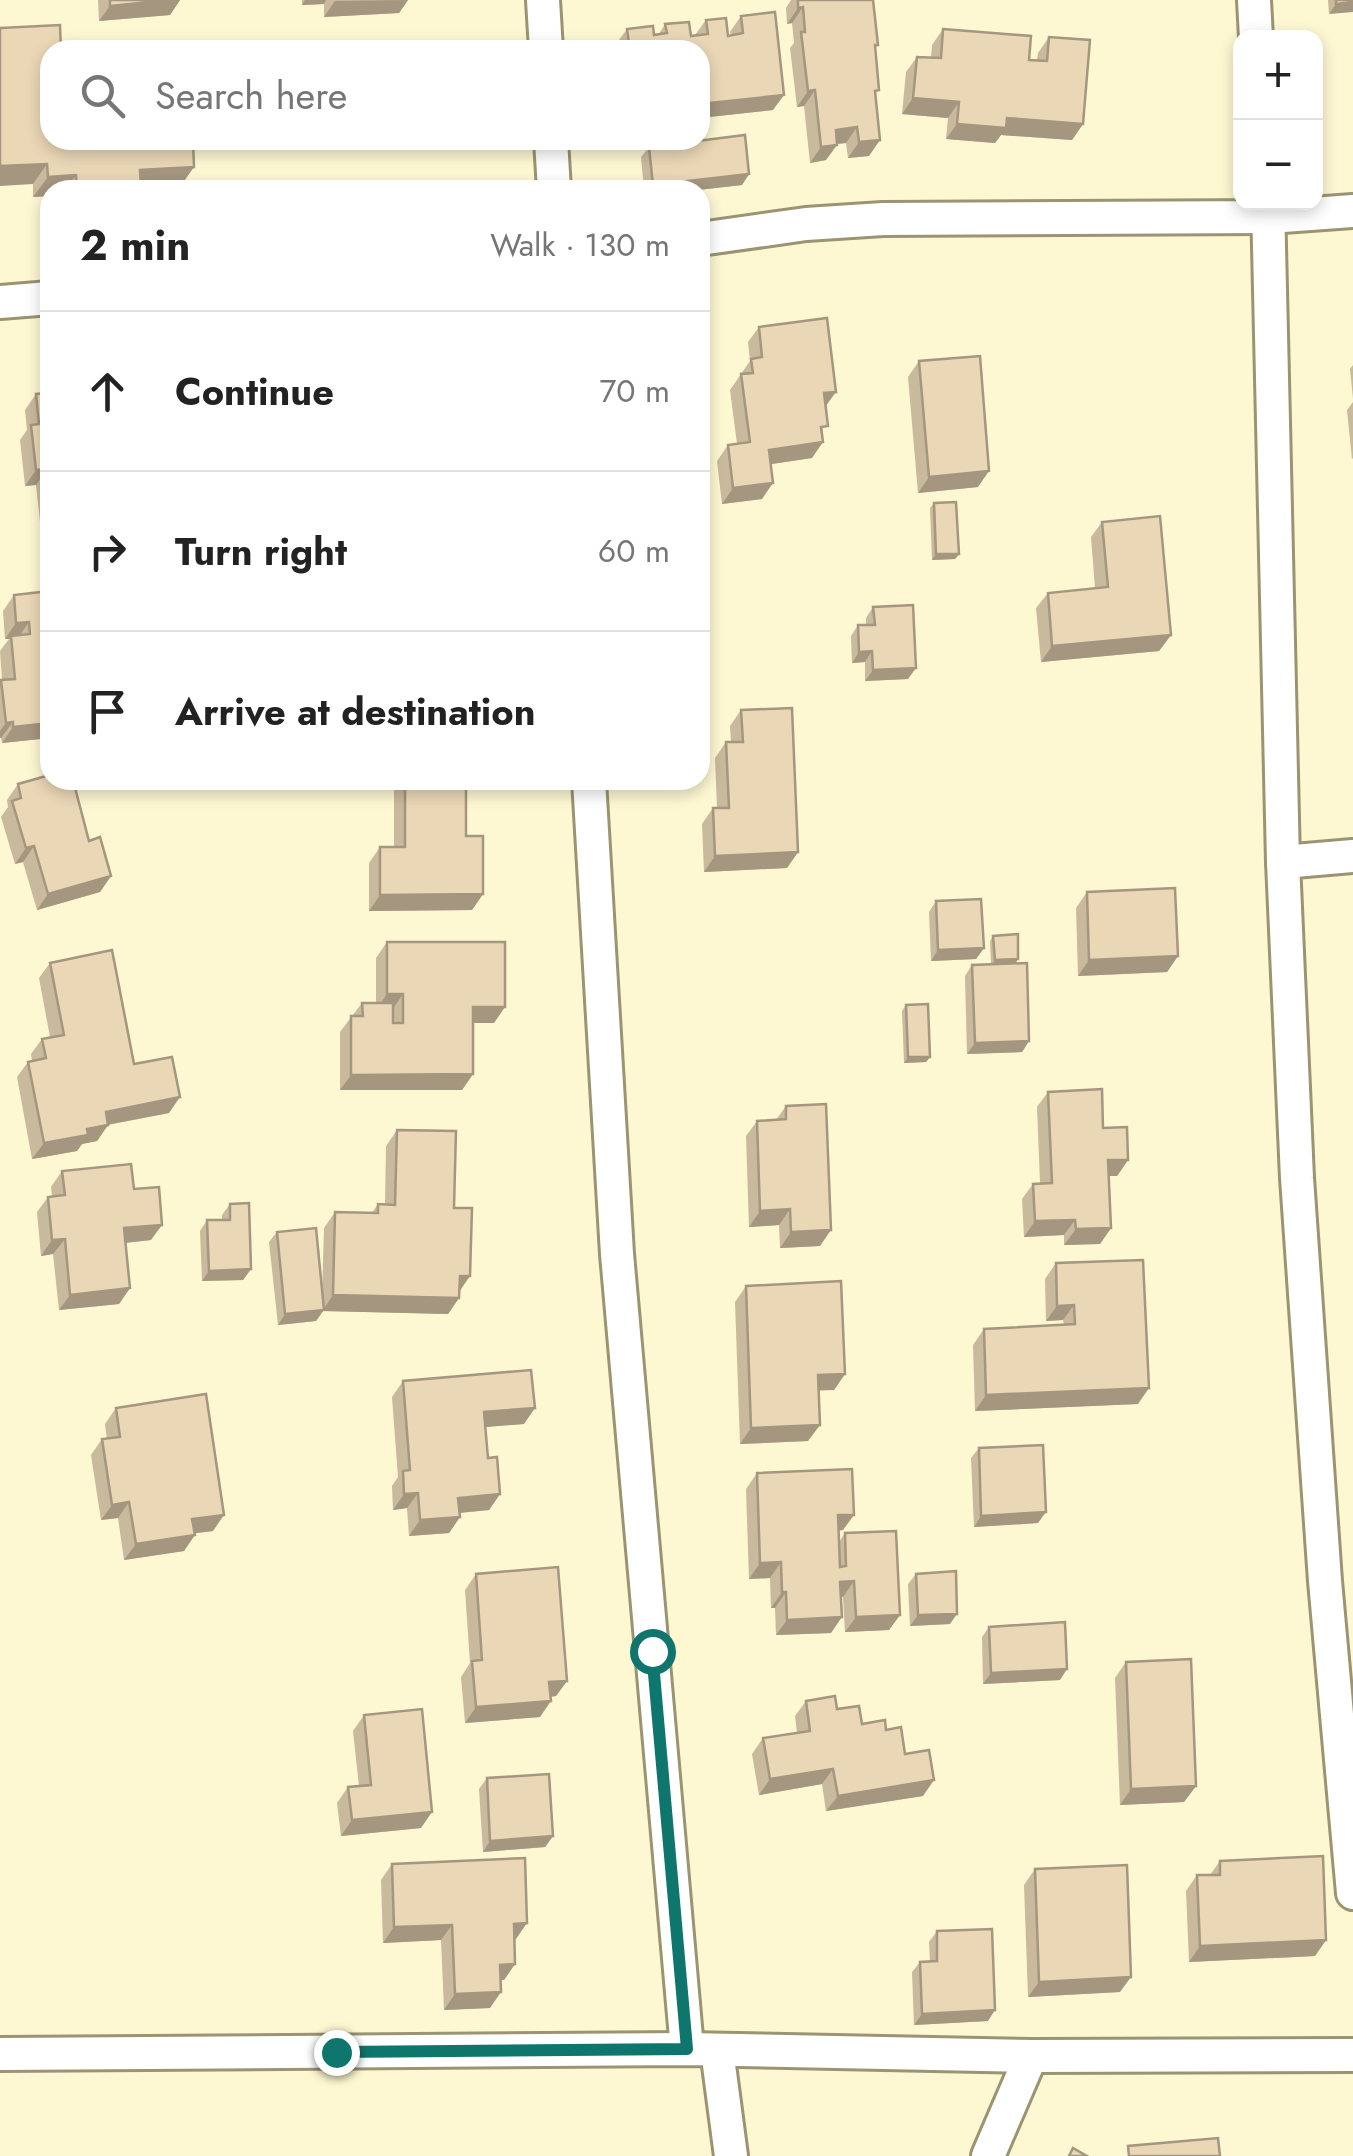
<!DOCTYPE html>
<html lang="en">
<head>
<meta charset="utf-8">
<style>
	:root { --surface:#fff; --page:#f2f2f2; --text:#222; --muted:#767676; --line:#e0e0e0 }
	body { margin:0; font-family:Jost,sans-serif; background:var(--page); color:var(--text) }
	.controls { position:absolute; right:30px; top:30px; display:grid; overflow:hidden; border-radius:20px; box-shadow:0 5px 15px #0003 }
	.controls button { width:90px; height:90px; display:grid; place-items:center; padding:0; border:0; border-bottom:2px solid var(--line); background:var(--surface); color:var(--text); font:50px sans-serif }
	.stop { position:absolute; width:30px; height:30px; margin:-22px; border:8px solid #0f766e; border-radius:50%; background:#fff }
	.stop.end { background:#0f766e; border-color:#fff; box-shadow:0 2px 10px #0008 }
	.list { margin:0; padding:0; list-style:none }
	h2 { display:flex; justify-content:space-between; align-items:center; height:130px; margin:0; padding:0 40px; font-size:42px }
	h2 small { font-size:32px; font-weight:400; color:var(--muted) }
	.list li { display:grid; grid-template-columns:65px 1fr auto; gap:30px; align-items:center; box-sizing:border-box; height:160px; padding:0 40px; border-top:2px solid var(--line) }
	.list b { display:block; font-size:38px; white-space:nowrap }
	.list em { font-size:32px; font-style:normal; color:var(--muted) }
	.icon { flex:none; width:55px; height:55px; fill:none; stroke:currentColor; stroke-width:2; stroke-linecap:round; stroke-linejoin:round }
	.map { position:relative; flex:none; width:1353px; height:2156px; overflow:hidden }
	.search { position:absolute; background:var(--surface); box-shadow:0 5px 15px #0003; left:40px; top:40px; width:670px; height:110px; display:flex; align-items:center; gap:25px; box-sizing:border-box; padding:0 35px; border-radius:30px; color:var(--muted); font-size:38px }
	.panel { position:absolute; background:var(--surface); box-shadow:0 5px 15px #0003; left:40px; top:180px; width:670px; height:610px; border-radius:30px }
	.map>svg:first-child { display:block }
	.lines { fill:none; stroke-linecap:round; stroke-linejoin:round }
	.minor-casing { stroke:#9a9472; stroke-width:38 }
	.minor { stroke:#fff; stroke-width:32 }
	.wall { fill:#c9b99d }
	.shaded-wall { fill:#a4967f }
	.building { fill:#ead7b6; stroke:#a4967f; stroke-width:2.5 }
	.route { stroke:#0f766e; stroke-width:12 }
</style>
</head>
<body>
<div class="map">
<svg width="1353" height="2156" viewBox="0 0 1353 2156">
	<rect width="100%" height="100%" fill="#fdf7d2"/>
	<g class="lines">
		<!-- minor casing -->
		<g class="minor-casing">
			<g id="minor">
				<polyline points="543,0 546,50"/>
				<polyline points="1254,0 1256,38"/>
				<polyline points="551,140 554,190"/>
				<polyline points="1268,202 1283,862 1297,1178 1325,1581 1353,1893"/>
				<polyline points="700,239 806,224 883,219 1269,217 1353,211"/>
				<polyline points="0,302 50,298"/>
				<polyline points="589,780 617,1254 687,2049"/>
				<polyline points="1283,862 1353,856"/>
				<polyline points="717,2050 731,2156"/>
				<polyline points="0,2054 687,2049 1031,2056 1353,2055"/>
				<polyline points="988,2156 1031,2056"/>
			</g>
		</g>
		<!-- minor -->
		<use href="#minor" class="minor"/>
	</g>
	<!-- wall -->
	<g class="wall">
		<polygon points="98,0 180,0 170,15 99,21"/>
		<polygon points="302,0 408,0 399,13 324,17 324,4 302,5"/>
		<polygon points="791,0 873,0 878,45 875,49 876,96 869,156 848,158 846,143 837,144 826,160 810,163 804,106 797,107 790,48 794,43 792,23 787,24 786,8"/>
		<polygon points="1328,0 1353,0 1329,14"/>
		<polygon points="741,16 773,110 700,118 700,50 617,50 616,44 627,29 659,34 665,24 691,36 695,35 706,20 728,36 731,35 730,32"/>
		<polygon points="943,29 1029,60 1037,60 1038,53 1049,37 1083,124 1072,140 1001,135 995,143 946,139 948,118 902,114 906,72 917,57 931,58 932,45"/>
		<polygon points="50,140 180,187 139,190 50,190 50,196 33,197 33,184"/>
		<polygon points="649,147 749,174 742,185 698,190 644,190 641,157"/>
		<polygon points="759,327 825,406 822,434 812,458 771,464 762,499 722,504 717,461 728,445 737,444 730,390 750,361 748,342"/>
		<polygon points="919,361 978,487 918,493 908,377"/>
		<polygon points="1353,365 1353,399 1350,369"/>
		<polygon points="50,393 50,530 41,531 36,485 25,486 20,440 27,430 25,410 36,394"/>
		<polygon points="1353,402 1353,458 1352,459 1347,410"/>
		<polygon points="934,503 959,554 955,559 932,560 930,508"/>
		<polygon points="1102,522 1171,635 1159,651 1041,662 1036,608 1048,593 1095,588 1091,537"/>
		<polygon points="50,591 50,738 2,743 1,738 0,738 0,682 2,680 0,651 9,639 5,639 3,611 14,595"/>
		<polygon points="873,607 908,679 865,681 865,662 852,663 851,636 858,625 866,625 866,618"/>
		<polygon points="741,710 798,852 787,868 704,872 702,824 713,808 717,808 715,758 726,742 731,742 730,726"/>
		<polygon points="394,780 466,780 466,836 483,894 472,910 369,911 369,863 380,847 394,847"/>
		<polygon points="18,784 89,841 111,876 100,892 37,910 23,862 15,864 1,817 8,807 7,800"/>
		<polygon points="1087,892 1178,956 1167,972 1078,976 1076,908"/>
		<polygon points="936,901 984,948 976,959 931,961 929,912"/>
		<polygon points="993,936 1015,963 1029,1041 1022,1052 967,1054 965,976 972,965 991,964 990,941"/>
		<polygon points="387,942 494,1023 473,1023 473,1074 462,1090 340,1090 340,1032 362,1003 376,1003 376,958"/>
		<polygon points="50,963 134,1064 169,1113 108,1125 97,1141 82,1144 77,1151 32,1159 17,1077 28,1062 32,1061 31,1054 42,1039 50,1037 39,978"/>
		<polygon points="906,1005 930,1057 926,1062 904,1063 902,1011"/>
		<polygon points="1048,1092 1103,1128 1128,1160 1117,1176 1109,1176 1111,1228 1100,1244 1064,1245 1064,1235 1024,1237 1022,1199 1033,1184 1040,1183 1037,1107"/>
		<polygon points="786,1106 820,1246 780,1248 779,1225 749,1227 746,1136 757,1121 776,1120"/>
		<polygon points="397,1130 454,1208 459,1298 448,1314 323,1311 316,1321 278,1325 269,1242 277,1232 322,1295 324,1228 335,1212 372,1213 378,1204 385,1204 386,1146"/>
		<polygon points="62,1171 134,1189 151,1240 126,1243 130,1288 119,1304 59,1310 53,1254 41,1256 37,1212 48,1197 52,1196 51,1187"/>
		<polygon points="230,1204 251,1269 243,1280 202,1281 200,1231 207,1220 222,1220 222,1215"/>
		<polygon points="1056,1263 1138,1404 975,1411 973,1345 984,1329 1064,1325 1063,1320 1046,1321 1045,1279"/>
		<polygon points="746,1286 845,1374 834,1390 818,1390 808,1441 740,1444 735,1302"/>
		<polygon points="403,1381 524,1424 486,1427 488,1458 500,1494 489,1510 459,1513 460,1517 449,1533 409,1536 407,1508 393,1510 392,1486 398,1477 392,1397"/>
		<polygon points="116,1408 213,1531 194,1533 184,1551 124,1560 118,1518 101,1520 91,1455 102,1439 107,1439 105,1424"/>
		<polygon points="979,1448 1038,1523 974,1527 971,1458"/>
		<polygon points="757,1473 843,1530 839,1531 839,1542 845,1533 900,1615 889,1630 845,1632 843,1597 841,1597 831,1633 776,1635 775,1608 771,1608 770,1578 749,1579 746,1489"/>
		<polygon points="476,1574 567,1681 556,1696 550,1697 540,1717 465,1723 461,1677 470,1663 465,1590"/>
		<polygon points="916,1574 950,1624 910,1626 908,1584"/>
		<polygon points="989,1627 1060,1680 983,1684 982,1637"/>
		<polygon points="1126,1662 1196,1786 1184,1802 1120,1805 1115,1678"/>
		<polygon points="806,1701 837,1709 862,1724 886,1730 905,1754 923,1796 826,1811 822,1784 759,1795 752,1754 763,1738 797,1733 795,1716"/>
		<polygon points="364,1715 421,1828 341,1836 337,1803 348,1787 359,1786 353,1731"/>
		<polygon points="487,1778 553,1836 545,1847 483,1852 479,1789"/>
		<polygon points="1220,1861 1326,1940 1315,1956 1189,1962 1186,1891 1197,1875 1210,1875"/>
		<polygon points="392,1864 516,1939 514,1939 515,1964 504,1980 501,1980 490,2008 444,2010 441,1940 383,1943 381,1880"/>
		<polygon points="1035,1869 1120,1992 1028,1997 1024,1885"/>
		<polygon points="937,1931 988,2021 914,2025 912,1972 920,1962 930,1961 929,1942"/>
	</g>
	<!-- shaded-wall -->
	<g class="shaded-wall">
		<polygon points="170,0 180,0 170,15 99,21 110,6"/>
		<polygon points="305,0 326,0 324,4 302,5"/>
		<polygon points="408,0 399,13 324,17 335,1"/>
		<polygon points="1353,2 1353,12 1329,14 1336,4"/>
		<polygon points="803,7 792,23 787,24 798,8"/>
		<polygon points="815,90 804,106 797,107 808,91"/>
		<polygon points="784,95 773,110 700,118 700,104"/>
		<polygon points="913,98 959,102 948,118 902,114"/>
		<polygon points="1007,118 1083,124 1072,140 1001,135 995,143 946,139 957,124"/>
		<polygon points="857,127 846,143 825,145 836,130"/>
		<polygon points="880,140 869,156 848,158 859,142"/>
		<polygon points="837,145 826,160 810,163 821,147"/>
		<polygon points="47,164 33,184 0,186 0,166"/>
		<polygon points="194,167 180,187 139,190 92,190 140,170"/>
		<polygon points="749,174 742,185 698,190 649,190 653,185"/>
		<polygon points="76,175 65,190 50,190 50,196 33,197 48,177"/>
		<polygon points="836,392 825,407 824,393"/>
		<polygon points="823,442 812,458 758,466 769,450"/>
		<polygon points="47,469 36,485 25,486 36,470"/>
		<polygon points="989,471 978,487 918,493 929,477"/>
		<polygon points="773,483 762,499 722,504 733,488"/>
		<polygon points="50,518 50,530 41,531"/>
		<polygon points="936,554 959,554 955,559 932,560"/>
		<polygon points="29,622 18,638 11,636 9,639 5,639 16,623"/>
		<polygon points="1171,635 1159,651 1041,662 1052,646"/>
		<polygon points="872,651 865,662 852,663 859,652"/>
		<polygon points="916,668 908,679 865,681 873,670"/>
		<polygon points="13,722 1,738 0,738 0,731 6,723"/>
		<polygon points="50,723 50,738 2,743 13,727"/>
		<polygon points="34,846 23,862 15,864 26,848"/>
		<polygon points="798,852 787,868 704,872 715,856"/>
		<polygon points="111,876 100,892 37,910 48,894"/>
		<polygon points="483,894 472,910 369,911 380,895"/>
		<polygon points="984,948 976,959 931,961 938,950"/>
		<polygon points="1178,956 1167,972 1078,976 1089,960"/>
		<polygon points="1018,959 1015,964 991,966 995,960"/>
		<polygon points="387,994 403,994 392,1010 376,1010"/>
		<polygon points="473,1007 505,1007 494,1023 462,1023"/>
		<polygon points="1029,1041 1022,1052 967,1054 975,1043"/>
		<polygon points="908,1057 930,1057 926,1062 904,1063"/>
		<polygon points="473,1074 462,1090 340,1090 351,1075"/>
		<polygon points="180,1097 169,1113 95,1127 106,1112"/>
		<polygon points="108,1125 97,1141 82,1144 77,1151 32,1159 44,1143 87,1129"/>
		<polygon points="1108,1160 1128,1160 1117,1176 1097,1176"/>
		<polygon points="790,1209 779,1225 749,1227 760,1211"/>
		<polygon points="1075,1220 1064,1235 1024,1237 1035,1221"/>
		<polygon points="162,1225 151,1240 113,1244 124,1228"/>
		<polygon points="1111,1228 1100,1244 1064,1245 1076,1229"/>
		<polygon points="831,1230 820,1246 780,1248 791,1232"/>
		<polygon points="65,1239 53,1254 41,1256 52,1240"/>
		<polygon points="251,1269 243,1280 202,1281 209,1271"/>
		<polygon points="460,1276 470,1276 459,1292"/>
		<polygon points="130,1288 119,1304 59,1310 70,1295"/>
		<polygon points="333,1295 459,1298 448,1314 323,1311 316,1321 278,1325 285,1314 323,1310"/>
		<polygon points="1074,1305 1063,1320 1046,1321 1057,1306"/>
		<polygon points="845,1374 834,1390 806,1391 818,1375"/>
		<polygon points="1149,1388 1138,1404 975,1411 986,1395"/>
		<polygon points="535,1408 524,1424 473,1428 484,1412"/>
		<polygon points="820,1425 808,1441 740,1444 751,1428"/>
		<polygon points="418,1493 407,1508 393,1510 404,1494"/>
		<polygon points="500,1494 489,1510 447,1514 458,1498"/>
		<polygon points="129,1502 118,1518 101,1520 112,1505"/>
		<polygon points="1046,1512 1038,1523 974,1527 981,1516"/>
		<polygon points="224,1515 213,1531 181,1535 192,1519"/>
		<polygon points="838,1515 854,1515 843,1530 827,1531"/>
		<polygon points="460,1517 449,1533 409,1536 420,1520"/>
		<polygon points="195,1535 184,1551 124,1560 136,1544"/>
		<polygon points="781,1562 770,1578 749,1579 760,1563"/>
		<polygon points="854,1581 843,1597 829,1598 840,1582"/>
		<polygon points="782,1592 786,1592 775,1608 771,1608"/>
		<polygon points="957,1614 950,1624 910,1626 918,1615"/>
		<polygon points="900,1615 889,1630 845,1632 856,1617"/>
		<polygon points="842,1617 831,1633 776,1635 787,1620"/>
		<polygon points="1067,1669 1060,1680 983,1684 991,1673"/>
		<polygon points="567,1681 556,1696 538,1698 549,1682"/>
		<polygon points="551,1701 540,1717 465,1723 476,1707"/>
		<polygon points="833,1769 822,1784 759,1795 770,1779"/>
		<polygon points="934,1780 923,1796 826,1811 838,1796"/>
		<polygon points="1196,1786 1184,1802 1120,1805 1131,1789"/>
		<polygon points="432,1812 421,1828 341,1836 352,1820"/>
		<polygon points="553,1836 545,1847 483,1852 490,1841"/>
		<polygon points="527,1923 516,1939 503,1939 514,1924"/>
		<polygon points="452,1925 441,1940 383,1943 394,1927"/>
		<polygon points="1326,1940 1315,1956 1189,1962 1200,1946"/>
		<polygon points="515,1964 504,1980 489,1981 500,1965"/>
		<polygon points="1131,1977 1120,1992 1028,1997 1039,1982"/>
		<polygon points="501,1992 490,2008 444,2010 455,1994"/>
		<polygon points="995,2010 988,2021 914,2025 922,2014"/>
	</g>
	<!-- building -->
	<g class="building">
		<polygon points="110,0 170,0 110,6"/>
		<polygon points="798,0 873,0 878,45 875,45 879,90 875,91 880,140 859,142 857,127 836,130 837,145 821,147 815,90 808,91 801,32 805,32 803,7 798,8"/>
		<polygon points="1336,0 1353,0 1353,2 1336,4"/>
		<polygon points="775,12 784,95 700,104 700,50 630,50 627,29 653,26 654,35 667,33 665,24 689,22 691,36 708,34 706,20 726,18 728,36 743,33 741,16"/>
		<polygon points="60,25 61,50 50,50 50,140 193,140 194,167 140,170 141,187 77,190 76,175 48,177 47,164 0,166 0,28"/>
		<polygon points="943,29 1031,36 1029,60 1047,61 1049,37 1090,40 1083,124 1007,118 1006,128 957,124 959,102 913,98 917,57 941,58"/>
		<polygon points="745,135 749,174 653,185 649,147"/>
		<polygon points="827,318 836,392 824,393 828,426 821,427 823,442 769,450 773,483 733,488 728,445 750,442 741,374 753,373 751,359 762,357 759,327"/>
		<polygon points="980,356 989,471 929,477 919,361"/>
		<polygon points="50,393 50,494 47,469 36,470 31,425 39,424 36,394"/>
		<polygon points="956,502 959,554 936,554 934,503"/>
		<polygon points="1160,516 1171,635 1052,646 1048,593 1108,587 1102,522"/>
		<polygon points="50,591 50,723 13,727 13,722 6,723 1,680 15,679 11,636 30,634 29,622 16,623 14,595"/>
		<polygon points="913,605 916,668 873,670 872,651 859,652 858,625 875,625 873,607"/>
		<polygon points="792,708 798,852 715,856 713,808 729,808 726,742 743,742 741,710"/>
		<polygon points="50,775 50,780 73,780 89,841 100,837 111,876 48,894 34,846 26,848 12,801 21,798 18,784"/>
		<polygon points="405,780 466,780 466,836 483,836 483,894 380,895 380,847 405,847"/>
		<polygon points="1175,888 1178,956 1089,960 1087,892"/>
		<polygon points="981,899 984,948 938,950 936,901"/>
		<polygon points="1018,934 1018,959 995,960 993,936"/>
		<polygon points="387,942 505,942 505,1007 473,1007 473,1074 351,1075 351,1016 363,1016 362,1003 393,1003 393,1023 403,1023 403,994 387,994"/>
		<polygon points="112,950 134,1064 172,1057 180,1097 106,1112 108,1125 87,1129 88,1135 44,1143 28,1062 46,1058 42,1039 64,1035 50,963"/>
		<polygon points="1027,963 1029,1041 975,1043 972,965"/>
		<polygon points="928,1004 930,1057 908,1057 906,1005"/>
		<polygon points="1102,1089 1103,1128 1127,1127 1128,1160 1108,1160 1111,1228 1076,1229 1075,1220 1035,1221 1033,1184 1052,1183 1048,1092"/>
		<polygon points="826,1104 831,1230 791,1232 790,1209 760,1211 757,1121 786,1119 786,1106"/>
		<polygon points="397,1130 456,1131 454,1208 472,1208 470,1276 460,1276 459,1298 333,1295 335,1212 378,1213 378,1204 395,1205"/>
		<polygon points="131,1164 134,1189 159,1187 162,1225 124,1228 130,1288 70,1295 65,1239 52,1240 48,1197 65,1195 62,1171"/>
		<polygon points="249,1203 251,1269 209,1271 207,1220 230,1220 230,1204"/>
		<polygon points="316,1228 324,1310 285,1314 277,1232"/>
		<polygon points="1143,1260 1149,1388 986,1395 984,1329 1075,1324 1074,1305 1057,1306 1056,1263"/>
		<polygon points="841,1281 845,1374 818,1375 820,1425 751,1428 746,1286"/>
		<polygon points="531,1370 535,1408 484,1412 488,1458 497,1457 500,1494 458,1498 460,1517 420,1520 418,1493 404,1494 403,1471 410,1470 403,1381"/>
		<polygon points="206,1394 224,1515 192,1519 195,1535 136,1544 129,1502 112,1505 102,1439 120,1437 116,1408"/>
		<polygon points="1043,1445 1046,1512 981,1516 979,1448"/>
		<polygon points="852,1469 854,1515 838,1515 840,1567 846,1566 845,1533 896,1531 900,1615 856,1617 854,1581 840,1582 842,1617 787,1620 786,1592 782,1592 781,1562 760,1563 757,1473"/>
		<polygon points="558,1567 567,1681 549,1682 551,1701 476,1707 472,1661 482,1660 476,1574"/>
		<polygon points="956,1571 957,1614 918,1615 916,1574"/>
		<polygon points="1065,1622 1067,1669 991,1673 989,1627"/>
		<polygon points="1191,1659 1196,1786 1131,1789 1126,1662"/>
		<polygon points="835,1696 837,1709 859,1706 862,1724 885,1720 886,1730 901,1727 905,1754 929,1750 934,1780 838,1796 833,1769 770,1779 763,1738 810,1731 806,1701"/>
		<polygon points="422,1709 432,1812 352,1820 348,1787 371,1785 364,1715"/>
		<polygon points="549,1774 553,1836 490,1841 487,1778"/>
		<polygon points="1323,1856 1326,1940 1200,1946 1197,1875 1220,1875 1220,1861"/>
		<polygon points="525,1858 527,1923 514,1924 515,1964 500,1965 501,1992 455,1994 452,1925 394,1927 392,1864"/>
		<polygon points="1127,1865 1131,1977 1039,1982 1035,1869"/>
		<polygon points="992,1929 995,2010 922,2014 920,1962 937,1961 937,1931"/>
		<polygon points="1218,2138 1220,2156 1129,2156 1128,2146"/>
		<polygon points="1073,2148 1087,2156 1069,2156"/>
	</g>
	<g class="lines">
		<!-- route -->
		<polyline class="route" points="336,2052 687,2049 652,1651"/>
	</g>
</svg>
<div class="controls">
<button>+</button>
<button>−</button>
</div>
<div class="stop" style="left:652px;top:1651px"></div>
<div class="stop end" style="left:336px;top:2052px"></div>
<div class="search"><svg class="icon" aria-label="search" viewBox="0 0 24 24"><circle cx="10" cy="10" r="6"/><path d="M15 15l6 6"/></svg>Search here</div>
<section class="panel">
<h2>2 min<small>Walk · 130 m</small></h2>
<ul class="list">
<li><svg class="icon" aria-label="ahead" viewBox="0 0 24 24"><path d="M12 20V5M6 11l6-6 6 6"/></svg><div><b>Continue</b></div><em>70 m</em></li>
<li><svg class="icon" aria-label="right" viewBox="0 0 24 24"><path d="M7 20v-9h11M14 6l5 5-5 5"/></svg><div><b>Turn right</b></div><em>60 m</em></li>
<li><svg class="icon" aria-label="arrive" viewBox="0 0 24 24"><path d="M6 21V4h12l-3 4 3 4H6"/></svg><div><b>Arrive at destination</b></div></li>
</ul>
</section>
</div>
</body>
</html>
